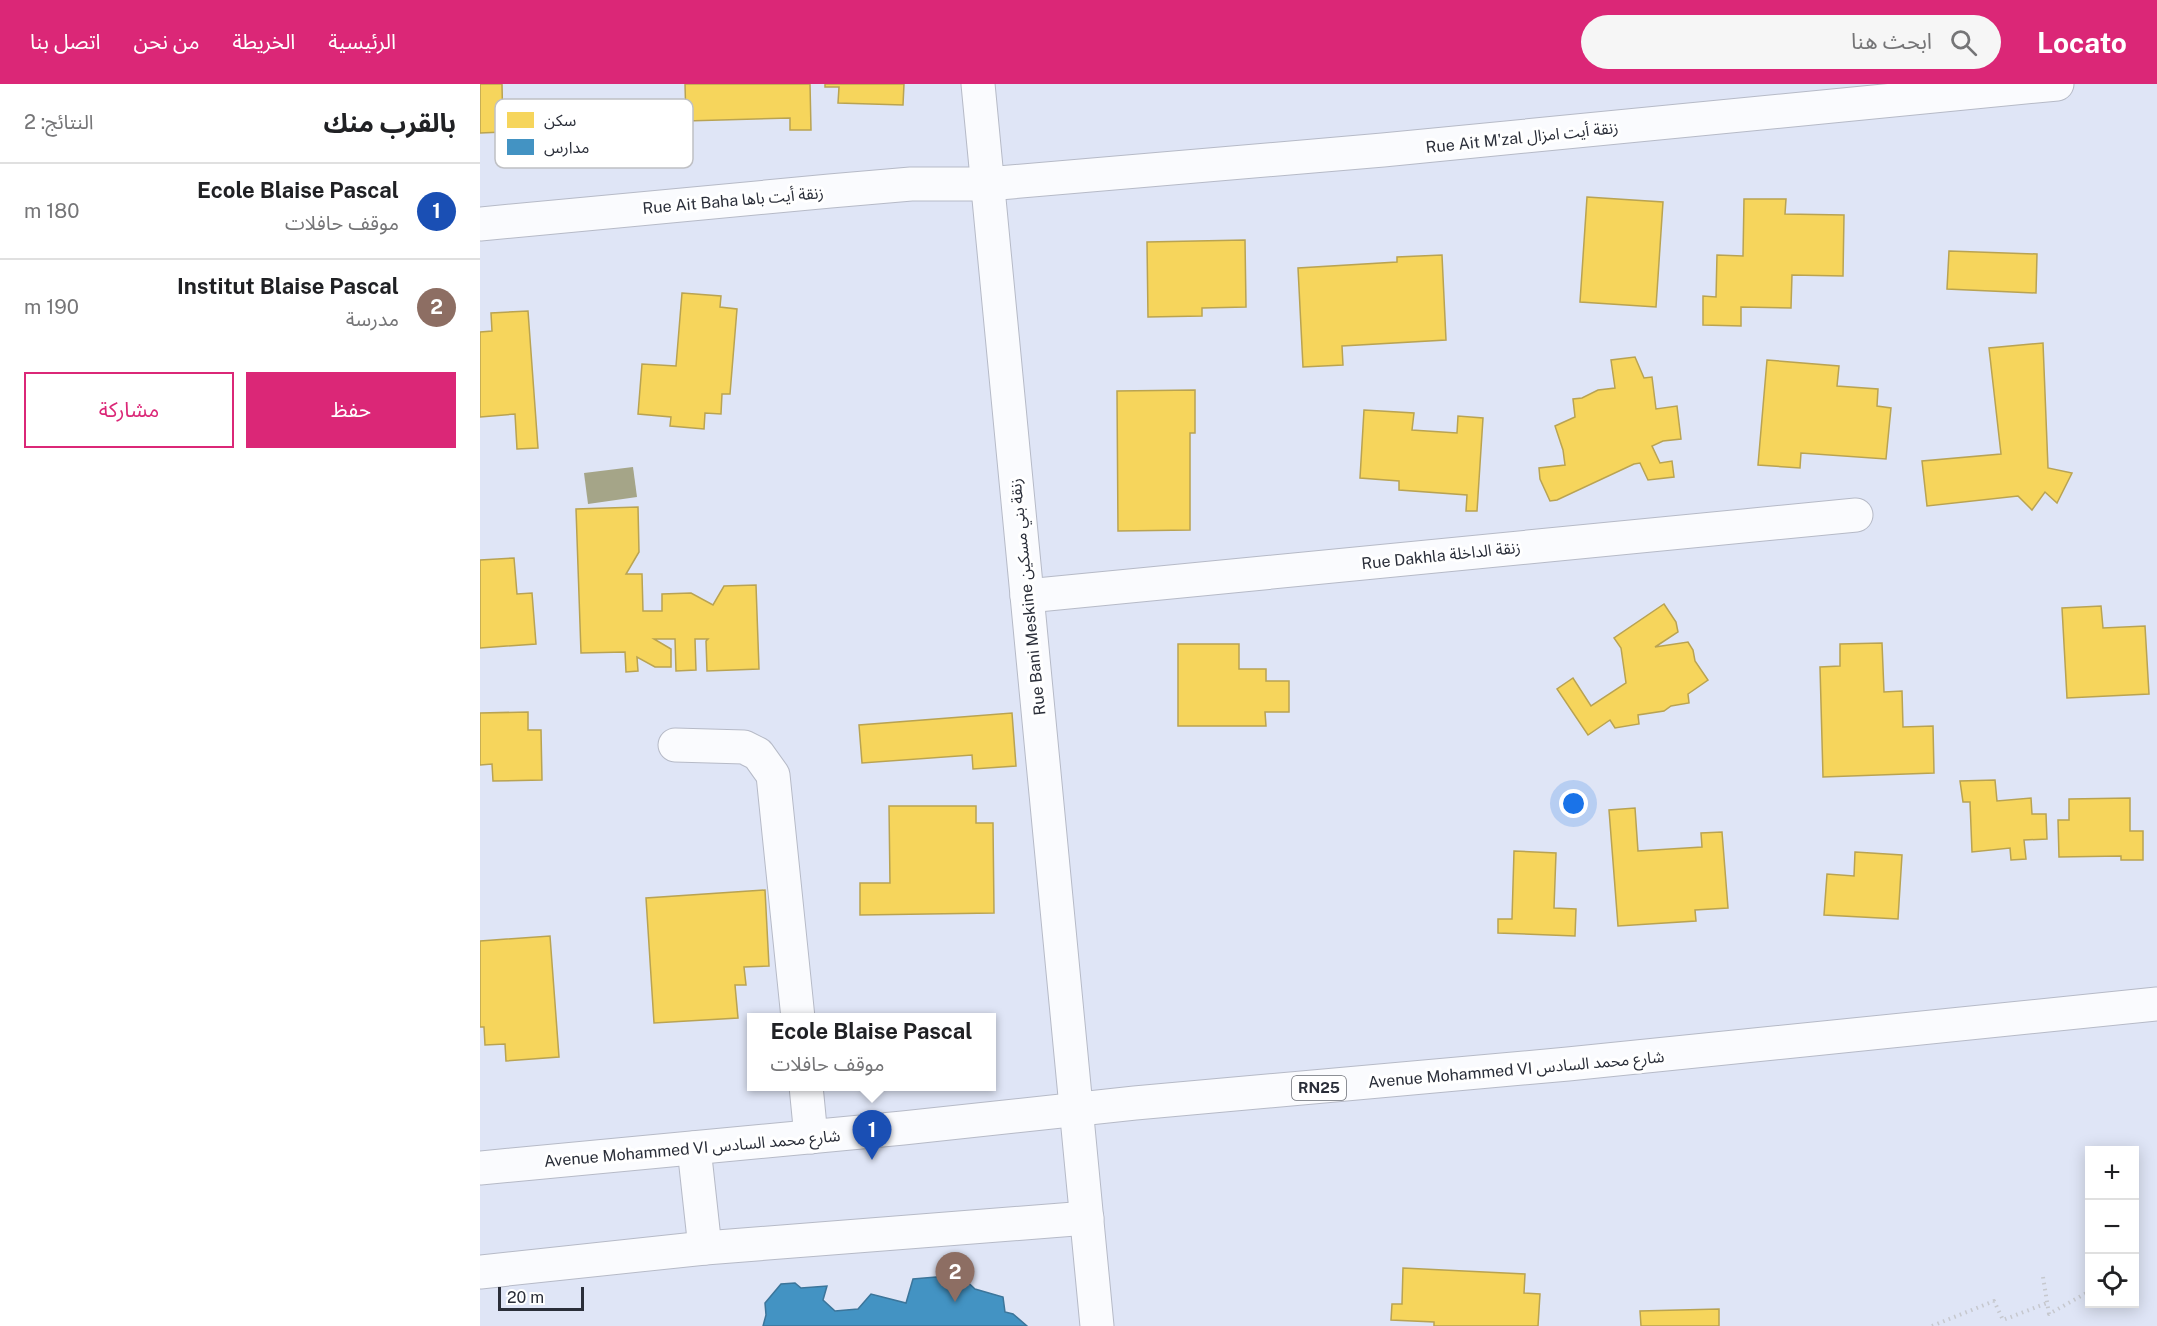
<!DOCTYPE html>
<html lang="ar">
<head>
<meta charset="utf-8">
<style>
	:root { --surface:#fff; --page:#f6f6f6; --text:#202124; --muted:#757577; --line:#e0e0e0; --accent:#db2777 }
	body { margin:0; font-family:"Public Sans","Noto Sans Arabic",sans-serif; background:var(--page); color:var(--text); direction:rtl }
	.controls { position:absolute; right:18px; bottom:18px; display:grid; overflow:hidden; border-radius:0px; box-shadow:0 3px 15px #0003 }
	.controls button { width:54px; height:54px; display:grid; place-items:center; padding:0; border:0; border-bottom:2px solid var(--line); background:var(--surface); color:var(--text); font:30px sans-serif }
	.scale { position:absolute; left:18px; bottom:15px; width:86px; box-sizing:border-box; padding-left:6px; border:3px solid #2a2e39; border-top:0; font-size:16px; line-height:21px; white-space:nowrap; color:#2a2e39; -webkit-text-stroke:4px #fff; paint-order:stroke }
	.you { position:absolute; left:1094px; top:720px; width:21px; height:21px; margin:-15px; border:4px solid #fff; border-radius:50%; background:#1a73e8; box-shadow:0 0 0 9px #1a73e833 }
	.badge { display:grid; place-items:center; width:39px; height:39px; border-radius:50%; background:var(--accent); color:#fff; font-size:20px; font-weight:700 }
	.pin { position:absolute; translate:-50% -50px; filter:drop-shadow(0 2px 3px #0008) }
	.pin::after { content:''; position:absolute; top:32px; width:21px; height:18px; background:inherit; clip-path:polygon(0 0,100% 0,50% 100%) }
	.popup { position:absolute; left:267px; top:929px; width:249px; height:78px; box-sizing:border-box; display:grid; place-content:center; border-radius:0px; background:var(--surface); filter:drop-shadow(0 2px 4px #0005); font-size:20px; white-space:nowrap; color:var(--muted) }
	.popup b { font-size:22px; color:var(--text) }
	.popup::after { content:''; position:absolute; left:50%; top:100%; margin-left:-12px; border:12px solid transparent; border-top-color:var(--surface) }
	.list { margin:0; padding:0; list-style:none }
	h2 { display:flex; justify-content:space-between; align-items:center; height:78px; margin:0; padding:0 24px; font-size:26px }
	h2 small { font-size:20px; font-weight:400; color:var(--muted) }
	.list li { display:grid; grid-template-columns:39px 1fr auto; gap:18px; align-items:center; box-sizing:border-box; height:96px; padding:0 24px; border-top:2px solid var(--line) }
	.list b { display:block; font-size:22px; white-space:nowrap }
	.list p { margin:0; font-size:20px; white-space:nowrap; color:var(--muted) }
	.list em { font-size:20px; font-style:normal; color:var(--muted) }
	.actions { display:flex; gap:12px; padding:18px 24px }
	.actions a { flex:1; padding:14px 0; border:2px solid var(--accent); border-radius:0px; text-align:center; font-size:21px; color:var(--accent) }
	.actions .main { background:var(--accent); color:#fff }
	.icon { flex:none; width:33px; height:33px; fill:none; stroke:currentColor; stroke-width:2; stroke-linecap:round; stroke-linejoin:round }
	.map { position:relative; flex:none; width:1677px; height:1242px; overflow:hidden; direction:ltr }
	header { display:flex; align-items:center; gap:36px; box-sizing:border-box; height:84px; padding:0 30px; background:var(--accent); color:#fff }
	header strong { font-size:28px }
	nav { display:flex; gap:33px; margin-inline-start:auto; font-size:21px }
	.search { width:420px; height:54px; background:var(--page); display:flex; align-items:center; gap:15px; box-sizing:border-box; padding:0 21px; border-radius:33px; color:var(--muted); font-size:22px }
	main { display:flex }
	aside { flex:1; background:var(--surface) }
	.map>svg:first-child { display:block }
	.water { fill:#a5a588 }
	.homes { fill:#f6d55c; stroke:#b9a352; stroke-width:1.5 }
	.schools { fill:#4393c3; stroke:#3c759a; stroke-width:1.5 }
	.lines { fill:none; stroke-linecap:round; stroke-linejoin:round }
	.minor-casing { stroke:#b6bac7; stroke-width:35 }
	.major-casing { stroke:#b6bac7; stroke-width:35 }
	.path { stroke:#c6c8ce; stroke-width:4; stroke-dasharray:1.5 4.5; stroke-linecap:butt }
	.minor { stroke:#fafbfe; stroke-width:33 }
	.major { stroke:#fafbfe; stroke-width:33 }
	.labels { text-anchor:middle; stroke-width:6; stroke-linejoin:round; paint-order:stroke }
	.shield { fill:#fff; stroke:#6a6d74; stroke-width:1.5 }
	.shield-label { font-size:15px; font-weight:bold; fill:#2a2e39 }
	.street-label { font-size:16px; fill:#2a2e39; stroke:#fff }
	.key { fill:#fff; stroke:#bfc0c4; stroke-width:1.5 }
	.key-label { font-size:16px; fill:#2a2e39 }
</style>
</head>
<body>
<header>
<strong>Locato</strong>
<div class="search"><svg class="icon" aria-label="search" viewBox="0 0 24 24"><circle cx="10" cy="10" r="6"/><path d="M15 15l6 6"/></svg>ابحث هنا</div>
<nav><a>الرئيسية</a><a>الخريطة</a><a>من نحن</a><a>اتصل بنا</a></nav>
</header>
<main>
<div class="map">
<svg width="1677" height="1242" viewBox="0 0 1677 1242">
	<rect width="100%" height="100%" fill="#dfe5f6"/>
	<!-- water -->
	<polygon class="water" points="153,383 157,413 108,420 104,389"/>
	<!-- homes -->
	<g class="homes">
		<polygon points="0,0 22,0 23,48 0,49"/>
		<polygon points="205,0 330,0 331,46 310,46 310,34 206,37"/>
		<polygon points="345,0 424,0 423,21 358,19 359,3 345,3"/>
		<polygon points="1107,113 1183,118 1176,223 1100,218"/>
		<polygon points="1264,115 1306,115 1305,130 1364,131 1363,192 1312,191 1311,224 1261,223 1261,242 1223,241 1223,212 1236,213 1237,171 1263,172"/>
		<polygon points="765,156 766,223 722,224 722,232 668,233 667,158"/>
		<polygon points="1469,167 1557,170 1556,209 1467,205"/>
		<polygon points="962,171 966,256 862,262 863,281 823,283 818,184 917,178 917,173"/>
		<polygon points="202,209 241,212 240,223 257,225 250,310 242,310 241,330 225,329 224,345 190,342 191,333 158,330 162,280 196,282"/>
		<polygon points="48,227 58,364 37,365 35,330 0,333 0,248 12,247 11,229"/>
		<polygon points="1563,259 1568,384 1592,389 1577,419 1565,408 1552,426 1538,412 1447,422 1442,377 1521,370 1509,264"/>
		<polygon points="1155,273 1164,294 1172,293 1176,325 1197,322 1201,355 1183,357 1172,362 1180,379 1192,377 1194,393 1168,396 1160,379 1154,380 1077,416 1070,417 1060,395 1059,384 1085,381 1083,366 1075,342 1095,333 1093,315 1102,314 1118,306 1135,304 1131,276"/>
		<polygon points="1287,276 1359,282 1357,302 1398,305 1397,322 1411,324 1406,375 1321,369 1320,384 1278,381"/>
		<polygon points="715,306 715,349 710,349 710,446 638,447 637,307"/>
		<polygon points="884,326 934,329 932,346 977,349 978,332 1003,334 997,427 986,427 987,411 919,406 919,397 880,394"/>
		<polygon points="158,423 159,468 146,490 162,490 163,527 182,527 182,510 211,509 233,521 244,502 276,501 279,585 227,587 226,557 228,555 215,555 216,586 196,587 195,555 174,555 191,565 191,583 175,583 157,573 158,587 146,588 145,568 101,569 96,425"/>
		<polygon points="34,474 37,510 52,509 56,560 0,564 0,476"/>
		<polygon points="1184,520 1196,538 1198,548 1175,563 1208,558 1213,566 1215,577 1228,596 1208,610 1209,619 1191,622 1184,627 1158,631 1159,640 1135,644 1130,636 1108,651 1077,605 1093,594 1111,622 1146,599 1141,564 1134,554"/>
		<polygon points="1621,522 1623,544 1665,542 1669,610 1587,614 1582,524"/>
		<polygon points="1402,559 1404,608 1422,607 1423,643 1453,642 1454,689 1343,693 1340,583 1360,582 1360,560"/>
		<polygon points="698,560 759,560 759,585 786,585 786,597 809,597 809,628 785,628 786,642 698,642"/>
		<polygon points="48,628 48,646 61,646 62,696 13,697 12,680 0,681 0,629"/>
		<polygon points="532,629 536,682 493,685 492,671 382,679 379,641"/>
		<polygon points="1515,696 1517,717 1551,714 1552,730 1566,730 1567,755 1544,756 1546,775 1531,776 1530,764 1492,768 1490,718 1483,718 1480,697"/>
		<polygon points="1650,714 1650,747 1663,747 1663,776 1641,776 1641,772 1579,773 1578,736 1589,736 1589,715"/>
		<polygon points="409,722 496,722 496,739 513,739 514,829 380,831 380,799 410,799"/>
		<polygon points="1155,724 1158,767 1222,763 1221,749 1242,748 1248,824 1215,826 1216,837 1138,842 1129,726"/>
		<polygon points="1034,767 1076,769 1074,824 1096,825 1095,852 1018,849 1018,835 1032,835"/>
		<polygon points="1375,768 1422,771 1418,835 1344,831 1347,790 1374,792"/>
		<polygon points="285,806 289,882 264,883 266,901 255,901 258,934 174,939 166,814"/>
		<polygon points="70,852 79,973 26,977 25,960 5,961 4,943 0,943 0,857"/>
		<polygon points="923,1184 1045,1190 1044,1209 1060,1210 1058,1242 954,1242 954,1238 911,1236 912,1220 922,1220"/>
		<polygon points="1239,1225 1239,1242 1161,1242 1160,1227"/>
	</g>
	<!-- schools -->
	<polygon class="schools" points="480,1191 495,1205 523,1213 525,1228 533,1230 547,1242 283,1242 286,1231 285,1219 301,1200 315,1199 321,1204 347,1202 343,1216 355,1227 378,1225 391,1210 426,1219 433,1195"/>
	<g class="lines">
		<!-- minor casing -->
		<g class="minor-casing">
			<g id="minor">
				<polyline points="498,0 617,1242"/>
				<polyline points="0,140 350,107 431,100 507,100 903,66 1577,0"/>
				<polyline points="547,512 1376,431"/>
				<polyline points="195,661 264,663 278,670 293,691 318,934"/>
				<polyline points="326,1002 331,1053"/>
				<polyline points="214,1064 225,1164"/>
				<polyline points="0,1188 225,1164 607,1134"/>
			</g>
		</g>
		<!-- major casing -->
		<g class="major-casing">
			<polyline id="major" points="0,1084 423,1044 655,1019 1088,980 1677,920"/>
		</g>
		<!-- path -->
		<g class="path">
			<polyline points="1563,1193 1569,1230 1610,1207"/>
			<polyline points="1452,1242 1514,1217 1523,1236 1567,1219"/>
		</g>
		<!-- minor -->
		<use href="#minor" class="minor"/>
		<!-- major -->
		<use href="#major" class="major"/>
	</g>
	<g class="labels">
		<!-- shield labels -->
		<rect class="shield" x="812" y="992" width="54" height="24" rx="4.5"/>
		<g class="shield-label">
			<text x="839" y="1009">RN25</text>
		</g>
		<!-- street labels -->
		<g class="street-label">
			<text transform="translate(1042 53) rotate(-6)" y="6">Rue Ait M'zal زنقة أيت امزال</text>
			<text transform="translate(253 116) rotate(-5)" y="6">Rue Ait Baha زنقة أيت باها</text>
			<text transform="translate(961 471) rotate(-6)" y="6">Rue Dakhla زنقة الداخلة</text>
			<text transform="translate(547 513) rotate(-96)" y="6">Rue Bani Meskine زنقة بني مسكين</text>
			<text transform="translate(1036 985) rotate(-5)" y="6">Avenue Mohammed VI شارع محمد السادس</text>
			<text transform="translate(212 1064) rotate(-5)" y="6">Avenue Mohammed VI شارع محمد السادس</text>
		</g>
	</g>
	<!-- legend -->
	<rect x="15" y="15" width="198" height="69" rx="9" class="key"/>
	<rect x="27" y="28" width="27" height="16" fill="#f6d55c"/>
	<rect x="27" y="55" width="27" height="16" fill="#4393c3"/>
	<g class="key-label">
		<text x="64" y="42">سكن</text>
		<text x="64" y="69">مدارس</text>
	</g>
</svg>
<div class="controls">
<button>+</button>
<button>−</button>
<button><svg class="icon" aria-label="locate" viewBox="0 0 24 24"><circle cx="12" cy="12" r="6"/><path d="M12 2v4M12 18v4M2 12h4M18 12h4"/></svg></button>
</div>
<div class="scale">20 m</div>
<div class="you"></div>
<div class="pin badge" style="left:392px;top:1076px;background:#1a4fb4">1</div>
<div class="popup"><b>Ecole Blaise Pascal</b>موقف حافلات</div>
<div class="pin badge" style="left:475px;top:1218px;background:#8d6e63">2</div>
</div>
<aside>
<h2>بالقرب منك<small>النتائج: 2</small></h2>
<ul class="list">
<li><span class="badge" style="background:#1a4fb4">1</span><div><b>Ecole Blaise Pascal</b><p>موقف حافلات</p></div><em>180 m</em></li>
<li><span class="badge" style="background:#8d6e63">2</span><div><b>Institut Blaise Pascal</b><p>مدرسة</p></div><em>190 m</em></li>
</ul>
<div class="actions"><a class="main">حفظ</a><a>مشاركة</a></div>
</aside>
</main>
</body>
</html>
